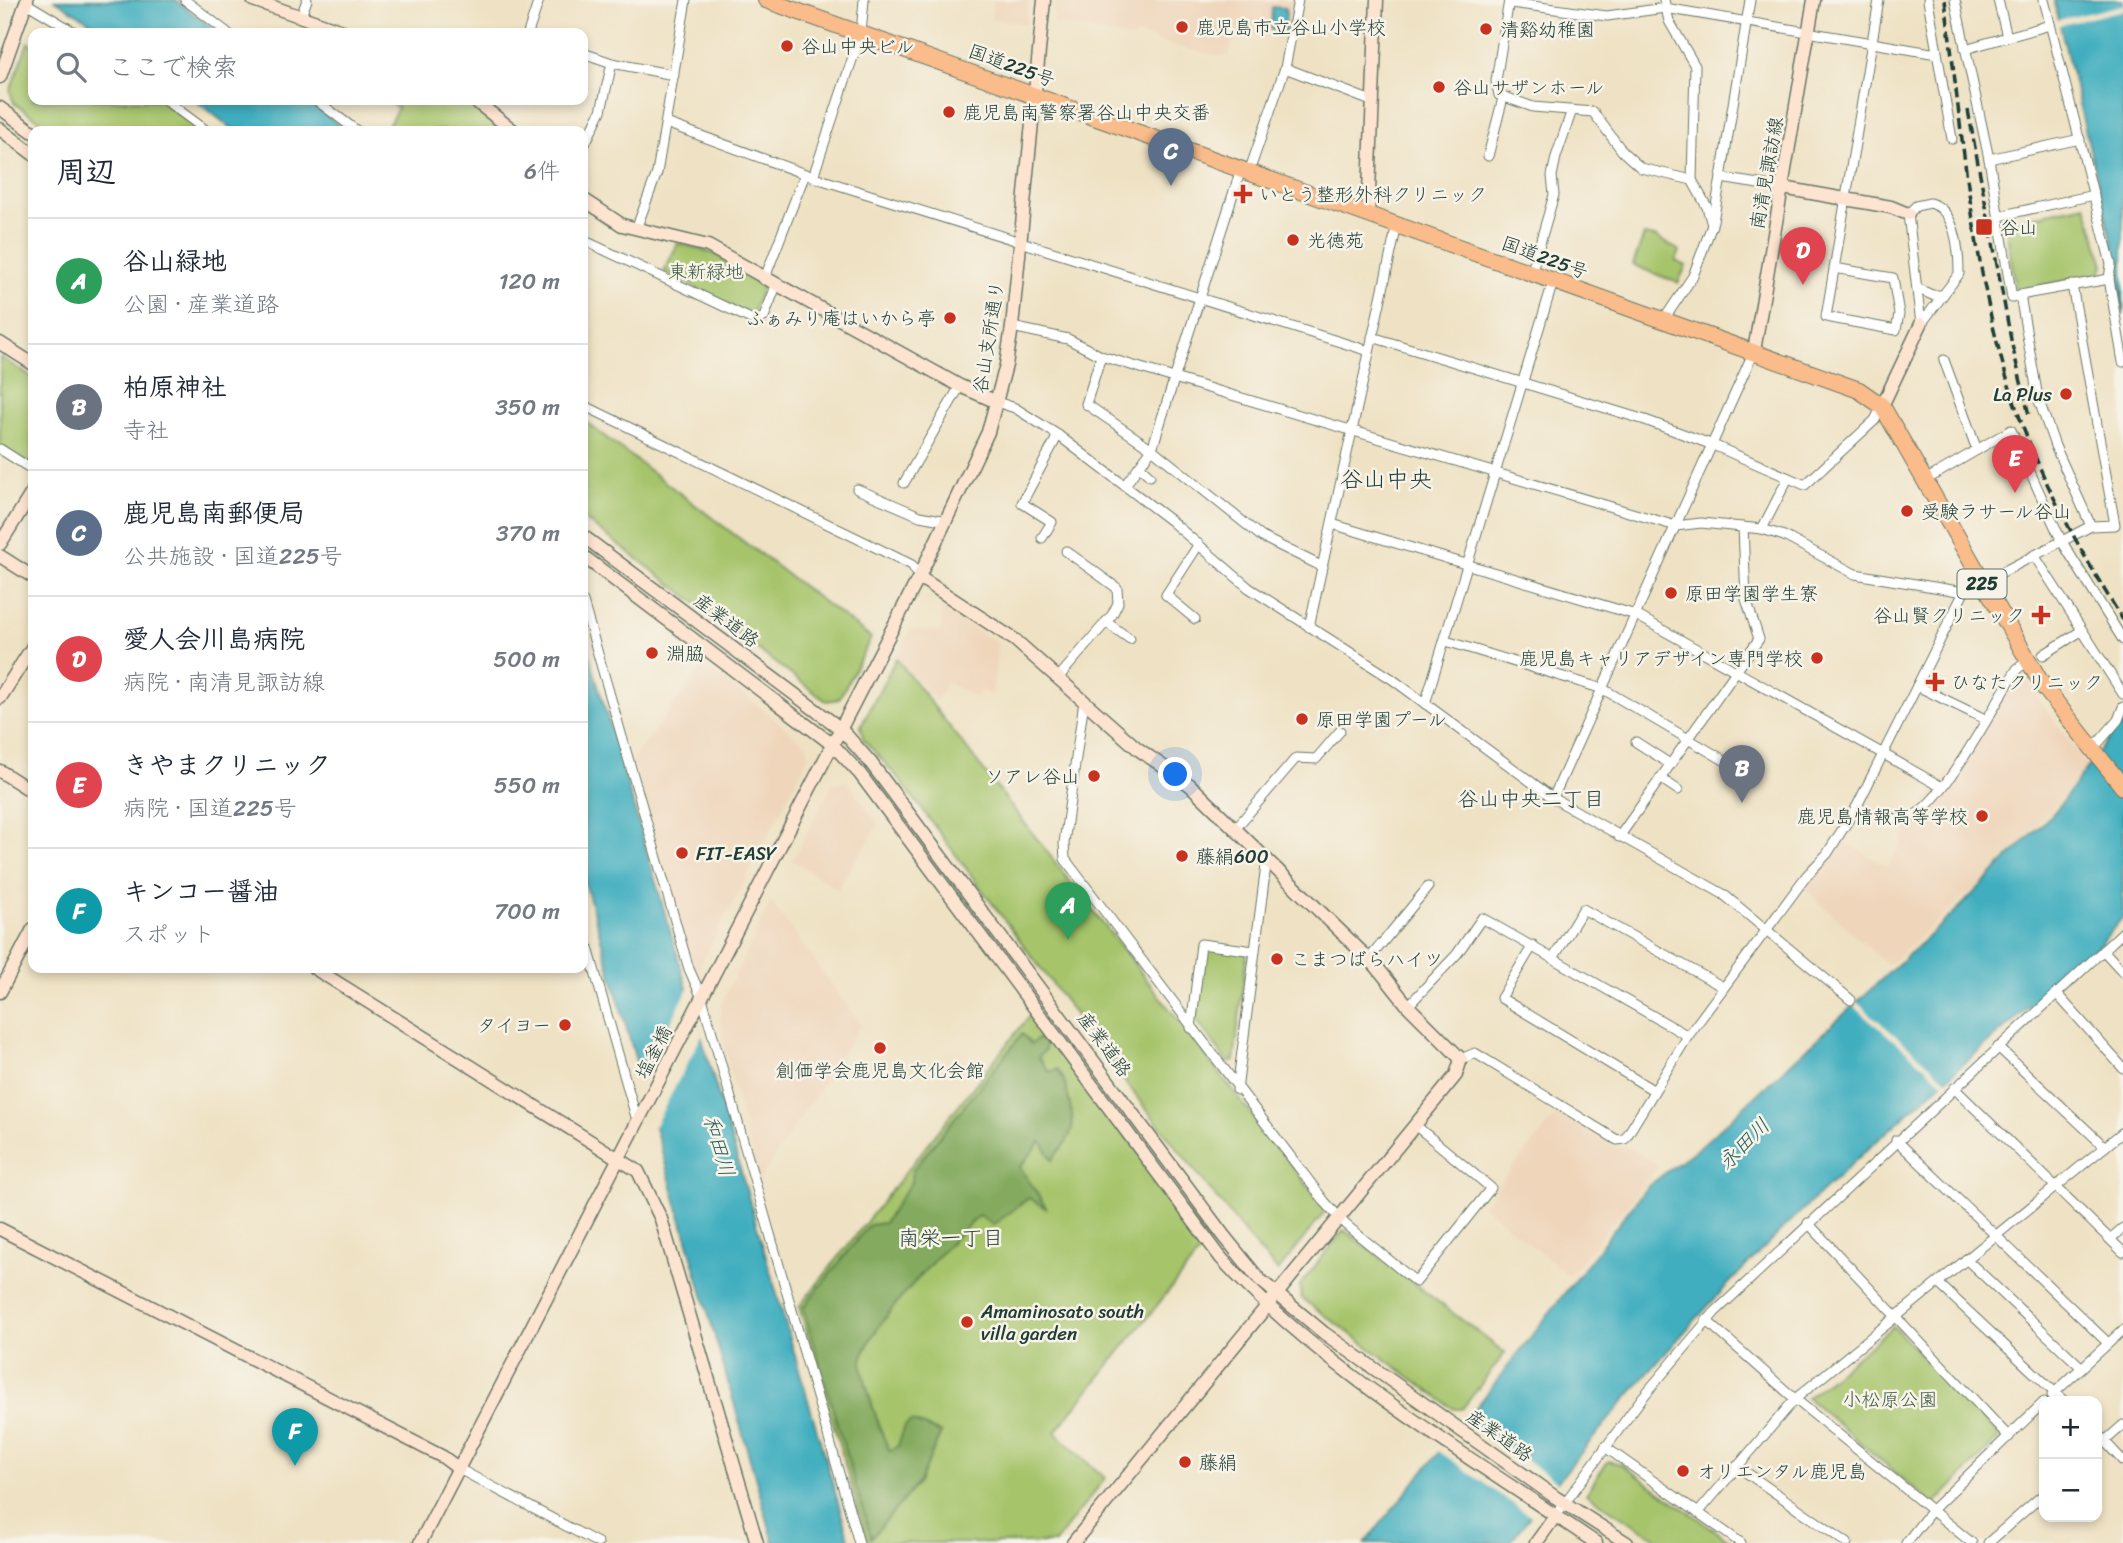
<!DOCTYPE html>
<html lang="ja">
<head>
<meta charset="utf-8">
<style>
	:root { --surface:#fff; --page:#f6f6f7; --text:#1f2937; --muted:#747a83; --line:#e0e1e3; --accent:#c8321e }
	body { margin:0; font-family:Sriracha,"Klee One",sans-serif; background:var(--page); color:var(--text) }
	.controls { position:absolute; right:21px; bottom:21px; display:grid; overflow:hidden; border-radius:14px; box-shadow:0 4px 10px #0003 }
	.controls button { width:63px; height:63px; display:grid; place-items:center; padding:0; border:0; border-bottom:2px solid var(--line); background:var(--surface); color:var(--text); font:35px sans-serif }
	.you { position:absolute; left:1176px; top:775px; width:24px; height:24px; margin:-18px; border:5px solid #fff; border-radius:50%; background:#1a73e8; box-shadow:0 0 0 10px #1a73e833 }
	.badge { display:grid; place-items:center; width:46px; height:46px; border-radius:50%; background:var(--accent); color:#fff; font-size:23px; font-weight:700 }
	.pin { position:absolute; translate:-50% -58px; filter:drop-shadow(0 2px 4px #0008) }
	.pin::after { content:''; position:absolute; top:37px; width:24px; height:21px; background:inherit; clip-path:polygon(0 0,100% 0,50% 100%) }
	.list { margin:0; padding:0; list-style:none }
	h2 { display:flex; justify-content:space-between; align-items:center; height:91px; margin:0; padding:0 28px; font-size:30px }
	h2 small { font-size:23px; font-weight:400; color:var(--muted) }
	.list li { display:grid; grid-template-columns:46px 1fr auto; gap:21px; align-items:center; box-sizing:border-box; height:126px; padding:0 28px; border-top:2px solid var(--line) }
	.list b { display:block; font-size:26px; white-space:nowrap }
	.list p { margin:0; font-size:23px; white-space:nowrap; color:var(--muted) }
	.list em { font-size:23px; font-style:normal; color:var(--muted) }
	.icon { flex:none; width:38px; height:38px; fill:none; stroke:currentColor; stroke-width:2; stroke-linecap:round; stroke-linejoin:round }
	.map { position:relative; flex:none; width:2123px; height:1543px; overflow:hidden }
	.search { position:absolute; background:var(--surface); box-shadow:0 4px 10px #0003; left:28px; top:28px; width:560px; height:77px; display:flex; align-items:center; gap:18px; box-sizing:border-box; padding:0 24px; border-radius:14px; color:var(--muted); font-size:26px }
	.panel { position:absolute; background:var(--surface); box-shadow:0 4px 10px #0003; left:28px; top:126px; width:560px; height:847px; border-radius:14px }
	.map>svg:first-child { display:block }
	.built { fill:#efd6bb }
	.green { fill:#a6c46b; stroke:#628050; stroke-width:2 }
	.forest { fill:#84aa5f; stroke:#52744a; stroke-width:2 }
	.water { fill:#41aebf; stroke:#30767a; stroke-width:2 }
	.pier { fill:#efe2c4 }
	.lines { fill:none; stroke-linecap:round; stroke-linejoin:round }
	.street-casing { stroke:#687766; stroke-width:11 }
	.secondary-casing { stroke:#687766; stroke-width:15 }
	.highway-casing { stroke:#687766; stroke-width:18 }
	.street { stroke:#fff; stroke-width:9 }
	.secondary { stroke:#fde4d0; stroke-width:12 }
	.highway { stroke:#f9bc8a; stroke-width:16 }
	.rail { stroke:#1f3d34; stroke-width:3.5; stroke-dasharray:10 5; stroke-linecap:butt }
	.poi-dot { fill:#c8321e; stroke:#f7f3e8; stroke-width:2.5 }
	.labels { text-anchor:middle; stroke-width:5; stroke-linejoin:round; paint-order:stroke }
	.shield { fill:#f7f3e8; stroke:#60746a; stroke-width:2 }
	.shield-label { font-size:18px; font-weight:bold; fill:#1f3d34 }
	.poi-label { font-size:19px; fill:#1f3d34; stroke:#f7f3e8; text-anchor:start }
	.street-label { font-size:19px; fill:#1f3d34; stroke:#f7f3e8 }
	.park-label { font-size:19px; fill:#3a583f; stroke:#f7f3e8 }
	.neighbourhood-label { font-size:21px; fill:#1f3d34; stroke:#f7f3e8 }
	.water-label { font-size:21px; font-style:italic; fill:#295f5e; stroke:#f7f3e8 }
	.quarter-label { font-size:23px; fill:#1f3d34; stroke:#f7f3e8 }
</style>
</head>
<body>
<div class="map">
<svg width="2123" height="1543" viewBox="0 0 2123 1543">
	<rect width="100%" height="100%" fill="#f7f3e8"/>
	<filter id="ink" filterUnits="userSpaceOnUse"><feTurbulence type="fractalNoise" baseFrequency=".0143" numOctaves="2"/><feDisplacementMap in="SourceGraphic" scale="14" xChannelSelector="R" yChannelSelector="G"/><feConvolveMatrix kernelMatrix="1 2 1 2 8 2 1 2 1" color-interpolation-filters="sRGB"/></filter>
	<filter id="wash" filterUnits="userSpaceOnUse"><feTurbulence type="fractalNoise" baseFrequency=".00686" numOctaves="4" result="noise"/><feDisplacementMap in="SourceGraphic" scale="28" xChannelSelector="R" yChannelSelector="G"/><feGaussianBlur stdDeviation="1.57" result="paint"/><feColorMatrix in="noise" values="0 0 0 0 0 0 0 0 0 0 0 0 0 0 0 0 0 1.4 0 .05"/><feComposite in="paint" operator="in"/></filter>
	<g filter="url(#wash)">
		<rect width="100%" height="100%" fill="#efe2c4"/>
		<!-- built -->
		<g class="built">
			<polygon points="994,0 1028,0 1026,24 991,19"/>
			<polygon points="1055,0 1294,0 1288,40 1234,31 1229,57 1200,52 1136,35 1134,39 1054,23"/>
			<polygon points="942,607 998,644 992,695 981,690 977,698 947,682 937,700 896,658 911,630 940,631"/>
			<polygon points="705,664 807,745 809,756 698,970 694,969 632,760"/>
			<polygon points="2021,672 2053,720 2088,764 2052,809 1976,887 1888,966 1803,887 1842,840 1888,867 1914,819"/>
			<polygon points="847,782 879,824 837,889 792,860 833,783"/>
			<polygon points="771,901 861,1025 759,1181 723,1045 720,1019 722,1002"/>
			<polygon points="1557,1113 1612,1146 1632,1149 1659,1166 1569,1276 1483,1205"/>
		</g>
		<!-- green -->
		<g class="green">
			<polygon points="28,42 33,46 33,100 159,100 201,131 55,131 14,103 10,91"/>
			<polygon points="384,100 462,100 501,130 385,131 398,108"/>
			<polygon points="2086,205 2104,265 2100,274 2016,290 2005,222"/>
			<polygon points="1644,235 1655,237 1680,251 1676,261 1686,266 1678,283 1633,265"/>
			<polygon points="678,243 715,254 763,286 752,314 747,315 664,271"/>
			<polygon points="0,357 33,378 33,467 0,446"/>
			<polygon points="583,420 871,638 839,699 826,701 583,518"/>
			<polygon points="896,658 1326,1210 1278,1271 1255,1246 1139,1100 900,780 863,739 861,726"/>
			<polygon points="1207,947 1247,952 1234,1061 1227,1062 1196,1019 1204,950"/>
			<polygon points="1030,1015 1209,1241 1055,1432 1105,1478 1055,1543 868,1543 799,1307"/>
			<polygon points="1344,1230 1505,1353 1462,1409 1454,1409 1301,1298 1300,1285"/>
			<polygon points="1893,1326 2000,1437 1934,1505 1807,1398"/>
			<polygon points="1608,1461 1621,1464 1733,1543 1664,1543 1586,1494"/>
		</g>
		<!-- forest -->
		<path class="forest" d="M 1022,1034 L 1031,1044 L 1039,1038 L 1045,1043 L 1045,1050 L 1038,1057 L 1049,1072 L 1057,1069 C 1065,1078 1066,1087 1069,1100 C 1077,1132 1072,1134 1052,1160 L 1041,1141 L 1020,1167 L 1047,1209 L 1029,1198 L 993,1225 L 979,1215 C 954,1238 862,1332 862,1363 C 863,1380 881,1435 890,1451 L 898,1446 L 905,1426 L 911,1421 L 941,1433 L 919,1482 L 871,1538 L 803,1308 L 869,1225 L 884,1223 L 911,1182 L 912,1171 Z"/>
		<!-- water -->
		<g class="water">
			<polygon points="55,0 175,0 219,33 108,33"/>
			<polygon points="2054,0 2123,0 2123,315 2114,249"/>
			<polygon points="1272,7 1286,8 1285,31 1271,30"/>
			<polygon points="195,100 306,100 347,131 235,131"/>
			<polygon points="583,634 850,1543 774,1543 583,876"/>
			<path d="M 2123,720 L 2123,917 L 2100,944 C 1973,1058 1839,1167 1721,1292 C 1646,1372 1576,1457 1509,1543 L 1365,1543 L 1478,1405 L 1647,1187 L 1702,1145 L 1958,909 L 2056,810 Z"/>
		</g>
		<!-- pier -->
		<g class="pier">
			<polygon points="2123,5 2123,10 2057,26 2055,21"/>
			<polygon points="689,987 702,1035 652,1131 639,1085"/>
			<polygon points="1853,999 1948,1081 1945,1084 1849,1002"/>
			<polygon points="1464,1416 1560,1484 1533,1518 1437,1450"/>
		</g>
	</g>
	<g filter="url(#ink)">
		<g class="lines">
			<!-- street casing -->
			<g class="street-casing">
				<g id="street">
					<polyline points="185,0 228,33"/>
					<polyline points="1509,0 1496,81 1499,95 1533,107 1593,112 1623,152 1641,168 1692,180"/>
					<polyline points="1750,0 1721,178 1783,188"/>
					<polyline points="1928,0 1952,139"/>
					<polyline points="1955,0 1989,159 2012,298 2020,295"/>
					<polyline points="1998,0 2007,37"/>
					<polyline points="2044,0 2111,264 2109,279 2123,362"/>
					<polyline points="26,3 76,33"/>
					<polyline points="1511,3 1607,16 1665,8 1937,54"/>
					<polyline points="301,16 307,0"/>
					<polyline points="528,33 539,0"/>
					<polyline points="1965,49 2050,25"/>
					<polyline points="583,53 612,63 674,75"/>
					<polyline points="1285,68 1374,102"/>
					<polyline points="165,100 207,131"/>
					<polyline points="316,100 357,131"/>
					<polyline points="666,123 813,177 1369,351"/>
					<polyline points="583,148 601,111 612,63"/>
					<polyline points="1488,156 1503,98"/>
					<polyline points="1989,159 2080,139"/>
					<polyline points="1249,172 1285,68 1298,0"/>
					<polyline points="813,177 861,33 864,0"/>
					<path d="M 1930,203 C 1956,210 1959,250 1959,274 L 1921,324 L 1908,214 L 1916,206 Z"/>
					<polyline points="1999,216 2094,195"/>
					<polyline points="1713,221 1721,178"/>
					<polyline points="636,229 657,173 686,0"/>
					<polyline points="583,240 755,321 764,317 776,286"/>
					<polyline points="1834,268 1893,278 1899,314 1896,330 1826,317 1879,0"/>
					<polyline points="1531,274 1554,195 1552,176 1556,157 1572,110"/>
					<polyline points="764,280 805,174"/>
					<polyline points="1919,289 1932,295 1943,295"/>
					<polyline points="1663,321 1693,276 1712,225 1707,207 1692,180 1695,66 1669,21 1664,0"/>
					<polyline points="1012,327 1068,339 1101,356 1174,378 1676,526 1701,523 1762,529 1784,536 1855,574 1964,592"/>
					<polyline points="1372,337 1645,420 1713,445 1805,485 1875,420 1882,406"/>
					<polyline points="1101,356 1086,404 1152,449 1262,537 1323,567"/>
					<polyline points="1944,360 1977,450"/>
					<polyline points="997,402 1015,408 1058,435 1171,521 1249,588 1392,679 1553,798 1723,894 1851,1000"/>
					<polyline points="583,405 912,565 919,577"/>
					<polyline points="0,449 33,470"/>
					<polyline points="1139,466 1150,476"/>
					<polyline points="1924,481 2011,430 2061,540 2123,640"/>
					<polyline points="904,483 960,386"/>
					<polyline points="1125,485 1152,449 1241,169"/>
					<polyline points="857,489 920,516 947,521"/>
					<polyline points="1332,524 1636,615 1942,787"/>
					<polyline points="2091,526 2055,446 2038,398 2020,295 2109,279"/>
					<polyline points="1762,529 1788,478"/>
					<polyline points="1042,538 1052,522 1022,503 1058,435"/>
					<polyline points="2034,555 2123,694"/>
					<polyline points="583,602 689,969 702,998 859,1543"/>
					<polyline points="1195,619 1166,595 1199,544"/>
					<polyline points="1106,622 1130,639"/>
					<polyline points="1309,627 1397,225"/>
					<polyline points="1446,641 1603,689 1729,763"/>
					<polyline points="2043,655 2081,631"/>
					<polyline points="1058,678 1112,615 1118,603 1117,588 1066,551"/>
					<polyline points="1917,686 1985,719"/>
					<polyline points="1084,701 1064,843 1065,859 1325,1202 1346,1225 1416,1282 1491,1188 1415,1125"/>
					<polyline points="1425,704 1553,282"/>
					<polyline points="1636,742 1670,764"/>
					<polyline points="2092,750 2118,720 2123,707"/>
					<polyline points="1660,778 1678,790"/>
					<polyline points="1553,798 1754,351"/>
					<path d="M 1856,808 C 1869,811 1896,823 1909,818 C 1944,804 1995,703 2017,669 L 2028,661"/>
					<polyline points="1235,829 1296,758 1316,759 1340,731"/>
					<polyline points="1619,837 1759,639 1746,599 1743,527"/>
					<polyline points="583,930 638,1124"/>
					<polyline points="1533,945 1501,998 1653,1090"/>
					<polyline points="2103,950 2123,972"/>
					<polyline points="1554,957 1583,909 1723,987"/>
					<polyline points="1369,959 1428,887"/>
					<polyline points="2056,993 2123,1068"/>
					<polyline points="1408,1006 1457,954 1482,918 1688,1036"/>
					<polyline points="1191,1028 1201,944 1254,951"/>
					<polyline points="1998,1047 2105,1147"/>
					<polyline points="1461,1059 1475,1053 1617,1140 1625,1139 1688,1036 1807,875 1827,854 1856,808 1964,592 2091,526 2115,525 2072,285"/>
					<polyline points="1954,1088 2123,1252"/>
					<polyline points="1237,1090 1267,858"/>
					<polyline points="1896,1140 2108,1343"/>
					<polyline points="1808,1223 2009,1437"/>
					<polyline points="2110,1239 2123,1228"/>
					<polyline points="1966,1259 2081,1367"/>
					<polyline points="1939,1284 2064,1401"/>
					<polyline points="1706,1320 1795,1399 1972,1543"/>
					<polyline points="2052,1395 2123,1330"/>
					<polyline points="2097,1433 2123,1461"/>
					<polyline points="1605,1447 1741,1543"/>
					<polyline points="2097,1448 2123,1425"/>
					<polyline points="1737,1466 1847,1543"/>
					<polyline points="459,1469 598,1543"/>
					<polyline points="1698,1513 1795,1399 2123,1132"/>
					<polyline points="1556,1515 1642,1398 1715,1312 2123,932"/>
					<polyline points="1906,1543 1932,1510 2044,1402"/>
					<polyline points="1988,1543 2044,1494"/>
				</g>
			</g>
			<!-- secondary casing -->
			<g class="secondary-casing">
				<g id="secondary">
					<polyline points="253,0 348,33"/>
					<polyline points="0,77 27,0"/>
					<polyline points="474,100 514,131"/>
					<polyline points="0,108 33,132"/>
					<polyline points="0,129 33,154"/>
					<polyline points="1783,188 1891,207 1908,214"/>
					<polyline points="583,199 622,225 708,246 960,386 997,402"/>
					<polyline points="1368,215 1377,0"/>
					<polyline points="0,343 33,364"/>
					<polyline points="1754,351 1814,0"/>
					<polyline points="1882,406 1921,324"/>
					<polyline points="583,536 841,729 871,763 1224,1236 1259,1279 1324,1333 1555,1497 1627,1543"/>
					<polyline points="0,544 33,491"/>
					<polyline points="0,556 33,577"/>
					<path d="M 583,556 L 833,745 L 860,774 L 1221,1258 C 1321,1369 1472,1458 1596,1543"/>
					<polyline points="919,577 1015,640 1138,749 1190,785 1376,966 1408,1006 1461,1059 1456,1075 1073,1543"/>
					<polyline points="0,698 33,646"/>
					<polyline points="0,771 33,792"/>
					<polyline points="314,968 638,1171 661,1219 757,1543"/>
					<polyline points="0,992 33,929"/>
					<polyline points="0,1229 443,1457 459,1469"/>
					<polyline points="420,1543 919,577 988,432 1006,365 1012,327 1044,0"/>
					<polyline points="1536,1543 1556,1515"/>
				</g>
			</g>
			<!-- highway casing -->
			<g class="highway-casing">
				<polyline id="highway" points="766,0 1859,390 1882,406 2043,686 2123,787"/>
			</g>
			<!-- street -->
			<use href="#street" class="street"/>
			<!-- secondary -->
			<use href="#secondary" class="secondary"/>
			<!-- highway -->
			<use href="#highway" class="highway"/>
			<!-- rail -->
			<g class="rail">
				<path d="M 1945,0 C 1962,129 1972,268 2011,392 C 2037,474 2078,548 2123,620"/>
				<polyline points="1968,110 2012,345 2029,415"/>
			</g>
		</g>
	</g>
	<!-- markers -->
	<g class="poi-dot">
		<circle cx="1182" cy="27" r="7"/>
		<circle cx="1486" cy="29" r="7"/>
		<circle cx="787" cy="46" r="7"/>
		<circle cx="1439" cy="87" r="7"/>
		<circle cx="949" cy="112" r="7"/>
		<path d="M1239.5 183.5h7v7h7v7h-7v7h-7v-7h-7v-7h7z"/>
		<rect x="1975" y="218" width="18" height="18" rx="3.5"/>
		<circle cx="1293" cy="240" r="7"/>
		<circle cx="950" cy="318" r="7"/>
		<circle cx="2066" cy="394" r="7"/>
		<circle cx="1907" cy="511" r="7"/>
		<circle cx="1671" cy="593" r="7"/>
		<path d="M2037.5 604.5h7v7h7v7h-7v7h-7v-7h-7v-7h7z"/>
		<circle cx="652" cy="653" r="7"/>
		<circle cx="1817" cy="658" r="7"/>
		<path d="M1931.5 671.5h7v7h7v7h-7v7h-7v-7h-7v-7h7z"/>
		<circle cx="1302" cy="719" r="7"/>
		<circle cx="1094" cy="776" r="7"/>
		<circle cx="1982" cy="816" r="7"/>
		<circle cx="682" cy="853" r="7"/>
		<circle cx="1182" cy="856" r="7"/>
		<circle cx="1277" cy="959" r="7"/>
		<circle cx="565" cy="1025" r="7"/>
		<circle cx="880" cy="1048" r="7"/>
		<circle cx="967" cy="1322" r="7"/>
		<circle cx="1185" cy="1462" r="7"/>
		<circle cx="1683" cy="1471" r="7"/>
	</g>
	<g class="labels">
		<!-- shield labels -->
		<rect class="shield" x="1957.5" y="569.5" width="49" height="29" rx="5"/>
		<g class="shield-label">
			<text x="1982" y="590">225</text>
		</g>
		<!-- poi labels -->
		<g class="poi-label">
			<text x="1196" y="34">鹿児島市立谷山小学校</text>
			<text x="1500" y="36">清谿幼稚園</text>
			<text x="801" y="53">谷山中央ビル</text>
			<text x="1453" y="94">谷山サザンホール</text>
			<text x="963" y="119">鹿児島南警察署谷山中央交番</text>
			<text x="1259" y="201">いとう整形外科クリニック</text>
			<text x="2000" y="234">谷山</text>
			<text x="1307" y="247">光徳苑</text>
			<text x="936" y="325" text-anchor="end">ふぁみり庵はいから亭</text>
			<text x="2052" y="401" text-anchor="end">La Plus</text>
			<text x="1921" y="518">受験ラサール谷山</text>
			<text x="1685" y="600">原田学園学生寮</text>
			<text x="2025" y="622" text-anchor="end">谷山賢クリニック</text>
			<text x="666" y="660">淵脇</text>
			<text x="1803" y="665" text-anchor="end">鹿児島キャリアデザイン専門学校</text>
			<text x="1951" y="689">ひなたクリニック</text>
			<text x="1316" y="726">原田学園プール</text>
			<text x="1080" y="783" text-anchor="end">ソアレ谷山</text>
			<text x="1968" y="823" text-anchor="end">鹿児島情報高等学校</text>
			<text x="696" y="860">FIT-EASY</text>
			<text x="1196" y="863">藤絹600</text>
			<text x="1291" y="966">こまつばらハイツ</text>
			<text x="551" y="1032" text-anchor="end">タイヨー</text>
			<text x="880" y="1077" text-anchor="middle">創価学会鹿児島文化会館</text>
			<text x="981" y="1318">Amaminosato south<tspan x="981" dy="22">villa garden</tspan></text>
			<text x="1199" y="1469">藤絹</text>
			<text x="1697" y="1478">オリエンタル鹿児島</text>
		</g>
		<!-- street labels -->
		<g class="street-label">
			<text transform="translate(1012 65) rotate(20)" y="7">国道225号</text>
			<text transform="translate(1766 173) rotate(-80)" y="7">南清見諏訪線</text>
			<text transform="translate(1545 257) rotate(20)" y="7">国道225号</text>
			<text transform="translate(988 337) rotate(-81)" y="7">谷山支所通り</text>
			<text transform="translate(727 620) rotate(37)" y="7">産業道路</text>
			<text transform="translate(1105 1044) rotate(53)" y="7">産業道路</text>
			<text transform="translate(653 1052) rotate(-63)" y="7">塩釜橋</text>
			<text transform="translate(1500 1435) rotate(35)" y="7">産業道路</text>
		</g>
		<!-- park labels -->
		<g class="park-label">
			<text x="706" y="278">東新緑地</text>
			<text x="1890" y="1406">小松原公園</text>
		</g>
		<!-- neighbourhood labels -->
		<g class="neighbourhood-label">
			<text x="1531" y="806">谷山中央二丁目</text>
			<text x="951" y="1245">南栄一丁目</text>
		</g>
		<!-- water labels -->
		<g class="water-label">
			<text transform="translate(1744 1144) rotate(-45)" y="7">永田川</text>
			<text transform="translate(719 1146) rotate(74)" y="7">和田川</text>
		</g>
		<!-- quarter labels -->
		<g class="quarter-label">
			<text x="1386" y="487">谷山中央</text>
		</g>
	</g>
</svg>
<div class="controls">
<button>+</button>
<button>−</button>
</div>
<div class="you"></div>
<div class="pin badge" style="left:1068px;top:940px;background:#2e9e5b">A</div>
<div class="pin badge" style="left:1742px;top:803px;background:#6b7280">B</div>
<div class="pin badge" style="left:1171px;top:186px;background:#5c6f8a">C</div>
<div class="pin badge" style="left:1803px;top:285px;background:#e0444e">D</div>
<div class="pin badge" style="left:2015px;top:493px;background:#e0444e">E</div>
<div class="pin badge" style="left:295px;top:1466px;background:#0f9aa8">F</div>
<div class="search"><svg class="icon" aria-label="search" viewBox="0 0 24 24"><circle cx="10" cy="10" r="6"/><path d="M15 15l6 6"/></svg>ここで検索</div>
<section class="panel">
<h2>周辺<small>6件</small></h2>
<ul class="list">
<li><span class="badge" style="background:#2e9e5b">A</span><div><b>谷山緑地</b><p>公園 · 産業道路</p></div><em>120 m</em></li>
<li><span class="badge" style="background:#6b7280">B</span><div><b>柏原神社</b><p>寺社</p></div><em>350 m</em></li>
<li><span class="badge" style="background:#5c6f8a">C</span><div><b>鹿児島南郵便局</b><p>公共施設 · 国道225号</p></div><em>370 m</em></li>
<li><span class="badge" style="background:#e0444e">D</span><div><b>愛人会川島病院</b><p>病院 · 南清見諏訪線</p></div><em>500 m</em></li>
<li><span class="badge" style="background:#e0444e">E</span><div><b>きやまクリニック</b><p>病院 · 国道225号</p></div><em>550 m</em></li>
<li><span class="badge" style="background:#0f9aa8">F</span><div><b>キンコー醤油</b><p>スポット</p></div><em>700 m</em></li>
</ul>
</section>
</div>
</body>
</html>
